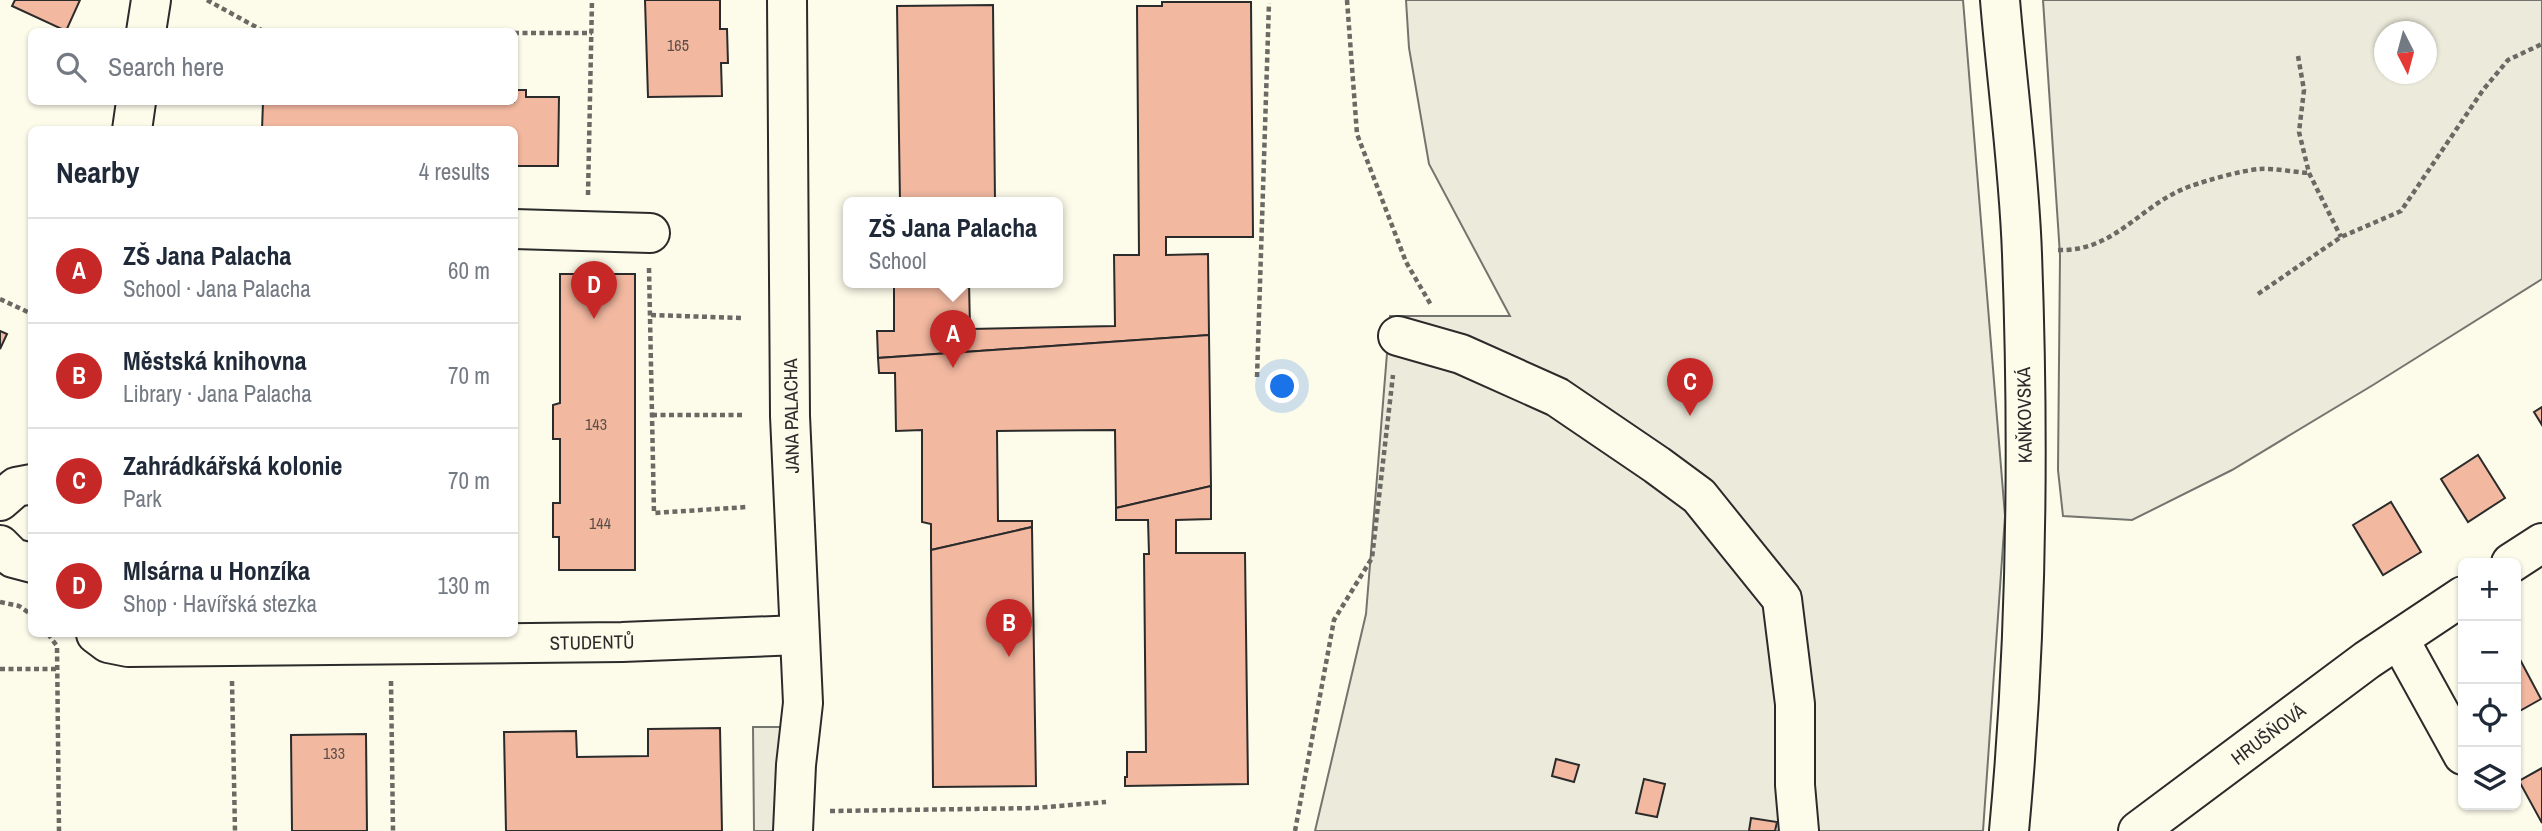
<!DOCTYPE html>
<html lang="en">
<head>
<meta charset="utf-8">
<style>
	:root { --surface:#fff; --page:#f2f2f3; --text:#1f2937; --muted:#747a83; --line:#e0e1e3; --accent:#c62828 }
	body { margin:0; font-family:"Archivo Narrow",sans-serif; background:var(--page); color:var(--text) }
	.controls { position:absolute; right:21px; bottom:21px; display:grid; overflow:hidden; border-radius:10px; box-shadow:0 2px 5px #0004 }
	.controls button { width:63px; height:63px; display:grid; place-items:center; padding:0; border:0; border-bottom:2px solid var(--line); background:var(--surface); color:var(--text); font:35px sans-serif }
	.compass { position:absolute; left:2374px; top:21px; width:63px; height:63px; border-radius:50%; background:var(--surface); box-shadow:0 2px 5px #0004; rotate:174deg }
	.you { position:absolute; left:1283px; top:387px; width:24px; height:24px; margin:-18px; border:5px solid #fff; border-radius:50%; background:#1a73e8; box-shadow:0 0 0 10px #1a73e833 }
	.badge { display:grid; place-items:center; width:46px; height:46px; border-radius:50%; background:var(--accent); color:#fff; font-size:23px; font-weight:700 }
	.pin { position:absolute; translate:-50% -58px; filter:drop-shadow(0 2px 4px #0008) }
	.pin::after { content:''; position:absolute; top:37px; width:24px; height:21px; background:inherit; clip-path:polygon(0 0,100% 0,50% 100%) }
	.popup { position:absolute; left:843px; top:197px; width:220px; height:91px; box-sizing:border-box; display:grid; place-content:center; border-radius:10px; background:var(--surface); filter:drop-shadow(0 2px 5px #0005); font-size:23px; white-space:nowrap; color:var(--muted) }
	.popup b { font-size:26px; color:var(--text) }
	.popup::after { content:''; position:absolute; left:50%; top:100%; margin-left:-14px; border:14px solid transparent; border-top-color:var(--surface) }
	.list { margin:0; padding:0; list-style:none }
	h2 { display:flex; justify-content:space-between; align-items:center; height:91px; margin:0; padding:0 28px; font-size:30px }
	h2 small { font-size:23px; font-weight:400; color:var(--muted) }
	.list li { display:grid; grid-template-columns:46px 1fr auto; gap:21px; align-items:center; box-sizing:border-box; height:105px; padding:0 28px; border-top:2px solid var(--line) }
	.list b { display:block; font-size:26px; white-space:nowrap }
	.list p { margin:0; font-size:23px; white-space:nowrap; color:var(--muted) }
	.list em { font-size:23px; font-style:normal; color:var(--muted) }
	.icon { flex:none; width:38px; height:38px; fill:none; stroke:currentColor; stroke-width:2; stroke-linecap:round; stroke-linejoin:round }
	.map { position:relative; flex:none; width:2542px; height:831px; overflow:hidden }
	.search { position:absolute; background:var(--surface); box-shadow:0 2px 5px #0004; left:28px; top:28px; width:490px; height:77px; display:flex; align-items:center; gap:18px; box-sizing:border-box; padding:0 24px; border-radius:10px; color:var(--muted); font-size:26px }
	.panel { position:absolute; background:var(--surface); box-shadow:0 2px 5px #0004; left:28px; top:126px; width:490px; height:511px; border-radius:10px }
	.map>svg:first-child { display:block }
	.green { fill:#ecebdb; stroke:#74746e; stroke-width:2; fill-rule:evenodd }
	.parking { fill:#eceadb; stroke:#74746e; stroke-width:2 }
	.building { fill:#f2b8a0; stroke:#2b2b2b; stroke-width:2 }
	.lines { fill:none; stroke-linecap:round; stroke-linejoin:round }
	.minor-casing { stroke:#2b2b2b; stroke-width:42 }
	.path { stroke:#6a6964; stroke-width:4.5; stroke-dasharray:5 3.5; stroke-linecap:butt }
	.minor { stroke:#fdfbea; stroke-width:38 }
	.labels { text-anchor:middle; stroke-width:5; stroke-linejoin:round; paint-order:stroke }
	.number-label { font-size:16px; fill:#5d4e48 }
	.street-label { font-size:19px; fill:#2b2b2b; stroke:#fdfbea }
</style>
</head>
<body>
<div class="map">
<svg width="2542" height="831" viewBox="0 0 2542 831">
	<rect width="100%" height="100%" fill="#fdfbea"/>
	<!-- green -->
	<g class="green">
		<polygon points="1406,0 1963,0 2005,516 1983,831 1315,831 1366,614 1390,316 1510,316 1429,164 1409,48"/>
		<path d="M 2043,0 L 2542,0 L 2542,279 L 2373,385 L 2232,470 L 2132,520 L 2063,516 L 2058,470 L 2060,255 ZM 2384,32 L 2426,32 L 2426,74 L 2384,74 Z"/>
	</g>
	<!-- parking -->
	<polygon class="parking" points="753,727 785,727 786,831 754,831"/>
	<!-- building -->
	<g class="building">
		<polygon points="15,0 80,0 66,31 12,6"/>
		<polygon points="645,0 720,0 720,29 727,29 728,63 721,63 722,96 648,97"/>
		<polygon points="1162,2 1251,2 1253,237 1166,237 1166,255 1208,254 1209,335 878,358 877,331 894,331 894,282 969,282 970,329 1115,326 1114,255 1139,255 1137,6 1162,6"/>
		<polygon points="993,5 995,202 900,202 897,6"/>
		<polygon points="514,90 526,90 526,97 559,97 558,166 514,166 514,130 262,130 263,102 514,102"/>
		<polygon points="560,274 635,274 635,570 559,570 559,537 553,537 553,503 560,503 560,439 553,439 553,405 560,403"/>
		<polygon points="0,331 7,334 0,349"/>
		<polygon points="1209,335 1211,486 1116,508 1115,430 997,431 998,521 1032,521 1032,527 931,550 931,524 922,522 922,430 896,431 895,373 879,373 878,358"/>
		<polygon points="2542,407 2542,425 2534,412"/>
		<polygon points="2478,455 2505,498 2468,522 2441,479"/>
		<polygon points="1211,486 1211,519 1176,520 1176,553 1245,553 1248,784 1125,786 1125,777 1127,777 1127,752 1146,752 1144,554 1149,554 1148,520 1116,520 1116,508"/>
		<polygon points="2391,502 2421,552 2383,575 2353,525"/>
		<polygon points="1032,527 1036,786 933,787 931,550"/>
		<polygon points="2516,652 2541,699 2516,713"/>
		<polygon points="720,728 722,831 506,831 504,732 576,731 577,757 648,756 648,729"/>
		<polygon points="366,734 367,831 292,831 291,735"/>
		<polygon points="1556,759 1579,765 1574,782 1552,776"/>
		<polygon points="2542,768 2542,823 2519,781"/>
		<polygon points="1644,779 1665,784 1657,817 1636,813"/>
		<polygon points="1751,818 1777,822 1775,831 1749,831"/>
	</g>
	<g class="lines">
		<!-- minor casing -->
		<g class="minor-casing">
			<g id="minor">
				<polyline points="787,0 790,416 803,703 796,765 793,831"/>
				<path d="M 2000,0 C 2007,84 2019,169 2022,254 C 2029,446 2027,640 2009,831"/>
				<polyline points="146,32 151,0"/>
				<polyline points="132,130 136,102"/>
				<polyline points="514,229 650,233"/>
				<polyline points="1398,336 1461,354 1557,397 1657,465 1699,496 1782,599 1795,704 1795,785 1799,831"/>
				<polyline points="0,501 16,487 32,484"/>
				<polyline points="0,545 13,558 32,563"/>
				<polyline points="2511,563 2542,543"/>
				<polyline points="96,634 108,643 128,647 622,642 799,635"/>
				<polyline points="2399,639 2463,755"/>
				<polyline points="2138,831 2367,660 2463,596"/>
			</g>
		</g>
		<!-- path -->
		<g class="path">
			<polyline points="207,0 265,32"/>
			<polyline points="1347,0 1357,134 1406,262 1431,305"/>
			<polyline points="514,33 592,33"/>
			<polyline points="2298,56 2304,90 2299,132 2309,173 2341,237"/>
			<polyline points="588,195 592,0"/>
			<path d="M 2058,250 C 2116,252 2141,203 2191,186 C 2208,180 2243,170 2260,169 C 2275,168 2293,172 2309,173"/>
			<polyline points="649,268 654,513 747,507"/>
			<polyline points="2258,294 2341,237 2401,211 2483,90 2508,60 2542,44"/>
			<polyline points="0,299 32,314"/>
			<polyline points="651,315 741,318"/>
			<polyline points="1257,377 1269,3"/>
			<polyline points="652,415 744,415"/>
			<polyline points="0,602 19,606 32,615"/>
			<polyline points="48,634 57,646 59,831"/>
			<polyline points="0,669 57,669"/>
			<polyline points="232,681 235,831"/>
			<polyline points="391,681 393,831"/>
			<polyline points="830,811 1035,808 1106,802"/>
			<polyline points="1295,831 1334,620 1372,558 1393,375"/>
		</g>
		<!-- minor -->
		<use href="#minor" class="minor"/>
	</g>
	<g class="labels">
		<!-- number labels -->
		<g class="number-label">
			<text x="678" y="51">165</text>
			<text x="596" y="430">143</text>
			<text x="600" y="529">144</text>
			<text x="334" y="759">133</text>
		</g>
		<!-- street labels -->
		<g class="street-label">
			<text transform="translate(2024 415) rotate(-91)" y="7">KAŇKOVSKÁ</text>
			<text transform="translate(791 416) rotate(-91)" y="7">JANA PALACHA</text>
			<text transform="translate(592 642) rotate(-1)" y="7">STUDENTŮ</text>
			<text transform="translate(2268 734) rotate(-37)" y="7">HRUŠŇOVÁ</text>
		</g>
	</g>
</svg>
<div class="controls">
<button>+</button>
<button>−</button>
<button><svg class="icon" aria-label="locate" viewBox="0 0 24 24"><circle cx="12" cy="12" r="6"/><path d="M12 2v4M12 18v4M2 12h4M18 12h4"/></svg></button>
<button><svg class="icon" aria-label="layers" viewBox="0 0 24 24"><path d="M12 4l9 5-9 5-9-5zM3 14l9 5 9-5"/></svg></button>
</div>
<svg class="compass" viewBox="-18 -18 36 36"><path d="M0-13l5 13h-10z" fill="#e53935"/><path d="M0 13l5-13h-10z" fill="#747a83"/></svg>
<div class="you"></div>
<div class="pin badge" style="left:953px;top:368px">A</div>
<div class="popup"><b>ZŠ Jana Palacha</b>School</div>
<div class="pin badge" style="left:1009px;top:657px">B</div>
<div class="pin badge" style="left:1690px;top:416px">C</div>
<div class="pin badge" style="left:594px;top:319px">D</div>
<div class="search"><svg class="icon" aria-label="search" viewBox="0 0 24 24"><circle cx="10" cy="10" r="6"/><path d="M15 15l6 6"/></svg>Search here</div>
<section class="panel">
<h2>Nearby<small>4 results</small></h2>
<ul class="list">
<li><span class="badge">A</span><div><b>ZŠ Jana Palacha</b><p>School · Jana Palacha</p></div><em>60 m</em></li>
<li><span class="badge">B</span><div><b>Městská knihovna</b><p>Library · Jana Palacha</p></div><em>70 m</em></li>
<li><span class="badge">C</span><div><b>Zahrádkářská kolonie</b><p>Park</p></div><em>70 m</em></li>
<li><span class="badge">D</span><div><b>Mlsárna u Honzíka</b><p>Shop · Havířská stezka</p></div><em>130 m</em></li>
</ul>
</section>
</div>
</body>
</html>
